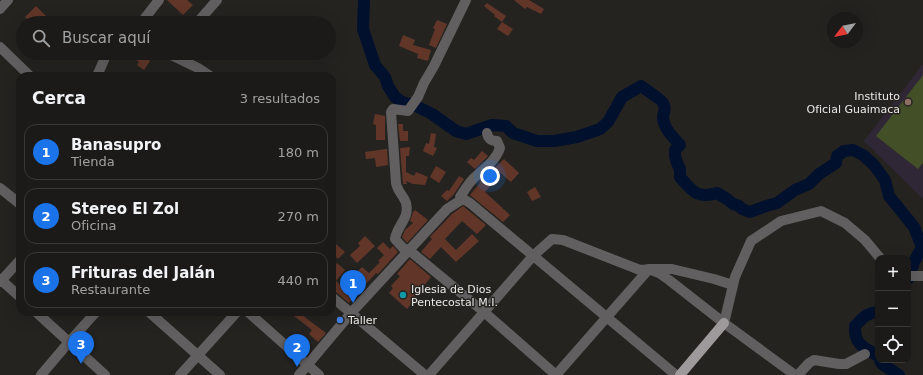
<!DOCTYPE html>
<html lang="es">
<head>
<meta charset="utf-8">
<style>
	:root { --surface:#1c1a18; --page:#252321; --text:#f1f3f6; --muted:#a0a1a2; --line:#3a3837; --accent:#1a73e8 }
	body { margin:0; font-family:"DejaVu Sans",sans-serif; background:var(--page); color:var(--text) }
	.controls { position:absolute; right:12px; bottom:12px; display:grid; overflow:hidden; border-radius:8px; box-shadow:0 4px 16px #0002 }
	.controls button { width:36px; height:36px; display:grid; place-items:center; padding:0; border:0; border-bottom:1px solid var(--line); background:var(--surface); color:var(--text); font:20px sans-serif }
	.compass { position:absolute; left:827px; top:12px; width:36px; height:36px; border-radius:50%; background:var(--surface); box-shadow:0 4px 16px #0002; rotate:238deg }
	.you { position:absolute; left:490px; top:176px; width:14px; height:14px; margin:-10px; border:3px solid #fff; border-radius:50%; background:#1a73e8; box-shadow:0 0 0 6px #1a73e833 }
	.badge { display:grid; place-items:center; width:26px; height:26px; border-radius:50%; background:var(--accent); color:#fff; font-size:13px; font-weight:700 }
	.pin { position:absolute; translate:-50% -33px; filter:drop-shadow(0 1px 2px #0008) }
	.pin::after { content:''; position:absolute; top:21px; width:14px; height:12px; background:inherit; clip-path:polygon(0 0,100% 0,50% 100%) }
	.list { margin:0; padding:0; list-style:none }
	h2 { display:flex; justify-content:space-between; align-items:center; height:52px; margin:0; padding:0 16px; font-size:17px }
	h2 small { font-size:13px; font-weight:400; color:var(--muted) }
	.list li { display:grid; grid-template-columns:26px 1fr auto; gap:12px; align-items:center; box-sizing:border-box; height:56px; margin:0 8px 8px; padding:0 8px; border:1px solid var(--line); border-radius:12px }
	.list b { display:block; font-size:15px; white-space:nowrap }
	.list p { margin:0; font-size:13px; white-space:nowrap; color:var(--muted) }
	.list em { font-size:13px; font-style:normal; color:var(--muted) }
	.icon { flex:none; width:22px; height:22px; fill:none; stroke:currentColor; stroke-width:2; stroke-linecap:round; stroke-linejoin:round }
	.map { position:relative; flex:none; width:923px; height:375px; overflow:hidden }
	.search { position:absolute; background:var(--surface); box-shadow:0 4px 16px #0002; left:16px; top:16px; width:320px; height:44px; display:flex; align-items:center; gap:10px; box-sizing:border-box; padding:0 14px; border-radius:22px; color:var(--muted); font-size:15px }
	.panel { position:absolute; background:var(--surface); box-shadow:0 4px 16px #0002; left:16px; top:72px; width:320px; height:244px; border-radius:12px }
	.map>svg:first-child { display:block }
	.education { fill:#302736 }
	.green { fill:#424f27 }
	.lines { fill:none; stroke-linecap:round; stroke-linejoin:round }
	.river { stroke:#00102d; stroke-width:12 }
	.building { fill:#613628 }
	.minor { stroke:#615f60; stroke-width:10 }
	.major { stroke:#9e9a9c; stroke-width:10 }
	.education-dot { fill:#8d6e63; stroke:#252320; stroke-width:1.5 }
	.culture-dot { fill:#0f9aa8; stroke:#252320; stroke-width:1.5 }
	.shop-dot { fill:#3f7fe0; stroke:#252320; stroke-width:1.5 }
	.labels { text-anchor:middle; stroke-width:3; stroke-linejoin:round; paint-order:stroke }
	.poi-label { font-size:11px; fill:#eae9e7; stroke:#252320; text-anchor:start }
</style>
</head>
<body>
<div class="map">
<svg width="923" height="375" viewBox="0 0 923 375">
	<rect width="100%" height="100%" fill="#252320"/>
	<!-- education -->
	<polygon class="education" points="923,64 923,199 864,141"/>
	<!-- green -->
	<polygon class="green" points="923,75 923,163 918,169 876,136"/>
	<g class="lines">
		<!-- river -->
		<g class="river">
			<path d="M 364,0 L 363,29 L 375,65 L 385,77 L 388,86 L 395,97 L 402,102 L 414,105 L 432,114 L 456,131 L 466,134 L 492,125 L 506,126 L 513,133 L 537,141 L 554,141 L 577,137 L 600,129 L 608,122 L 622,97 L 641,86 C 645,89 662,100 663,103 C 667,109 663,112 663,118 C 664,129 673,137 680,145 L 675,150 L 675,156 L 677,163 L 680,169 L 680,177 C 692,191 697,199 717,193 L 727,199 L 733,204 L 739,206 L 742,209 L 750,212 L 766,206 L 777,203 L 795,190 L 809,184 L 819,174 L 836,163 L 837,156 L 844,151 L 853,150 L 863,155 L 874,165 L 885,180 L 889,196 L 914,227 L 922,247 L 914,262 L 908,279"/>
			<path d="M 878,312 C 866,313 863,318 855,326 C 854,345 864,347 878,356"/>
			<polyline points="880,360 882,364 899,375"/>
		</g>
	</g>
	<!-- building -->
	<g class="building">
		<polygon points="167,0 187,0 193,5 183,15"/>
		<polygon points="514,0 529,0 544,9 541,14 527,7 525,9"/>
		<polygon points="487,3 506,16 502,22 513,29 508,36 497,29 502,22 494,16 495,15 484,6"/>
		<polygon points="36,6 53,23 31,23 25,17"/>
		<polygon points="437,20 447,24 436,48 429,45 435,29 433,28"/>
		<polygon points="403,35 415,40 413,45 431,50 428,61 417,58 418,54 399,46"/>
		<polygon points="127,53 136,53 150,61 144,70 137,65 139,62"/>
		<polygon points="375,114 385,116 385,140 376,140 376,125 373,124"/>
		<polygon points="398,124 403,124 403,131 408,131 408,141 400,141"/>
		<polygon points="431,133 436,134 434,147 437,148 433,156 423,151 426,143 429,144"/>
		<polygon points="410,147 409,156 406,156 406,172 414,176 416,172 428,177 425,185 413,184 406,181 407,184 403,184 400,148"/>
		<polygon points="386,149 387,149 388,165 376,167 375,158 366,159 365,152"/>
		<polygon points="482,151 488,156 475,169 467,162 471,158 474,160"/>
		<polygon points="504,159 519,173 511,182 495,168"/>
		<polygon points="436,166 446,172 439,183 430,177"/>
		<polygon points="459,176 464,179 454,194 447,201 441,196 447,190 449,191"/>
		<polygon points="486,176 493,183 485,192 510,215 503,222 470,195 480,183 479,182"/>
		<polygon points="535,187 541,197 532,201 527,192"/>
		<polygon points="463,206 486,225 477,234 462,221 445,239 456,250 472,234 479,241 456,262 441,247 430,259 421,252 432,239 430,237 452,214"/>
		<polygon points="415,210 428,220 407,243 402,237 405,230 413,223 410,221 413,212"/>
		<polygon points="365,236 375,246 357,263 350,255 360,246 358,243"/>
		<polygon points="383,242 390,249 393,246 398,252 378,274 376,273 365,285 354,275 362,267 369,273 380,262 378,261 384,255 377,248"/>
		<polygon points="336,244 345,252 338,259 332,253 332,248"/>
		<polygon points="410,259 431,277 415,297 416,298 407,309 389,293 393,288 391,286 400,276 397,274"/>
		<polygon points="337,263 345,270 336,281 355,296 349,303 336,292 332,291 332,269"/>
		<polygon points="289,312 304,312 302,315 326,333 318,342 309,334 312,330"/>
	</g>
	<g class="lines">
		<!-- minor -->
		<g class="minor">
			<path d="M 466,0 L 434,66 L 424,83 L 418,97 L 408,111 L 393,109 L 391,112 L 396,183 C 397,191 404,196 406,203 C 410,219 397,225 395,239 L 403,248 L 410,251 L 484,312 L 556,375"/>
			<polyline points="0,9 8,0"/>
			<polyline points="141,23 159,0"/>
			<polyline points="197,23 217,0"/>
			<polyline points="0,47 30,76"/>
			<polyline points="167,53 198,68 210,76"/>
			<polyline points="97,76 107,53"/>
			<polyline points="0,188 20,204"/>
			<path d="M 461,200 L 460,197 C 464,191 468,184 473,179 C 482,170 496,161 500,148 L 497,141 C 491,141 488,139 487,133"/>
			<polyline points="908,276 923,276"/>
			<polyline points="0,279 20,297"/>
			<polyline points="0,282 20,260"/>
			<polyline points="332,297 425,375"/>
			<polyline points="36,312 105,375"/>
			<polyline points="149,312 220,375"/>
			<polyline points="248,312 319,375"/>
			<polyline points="724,323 735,277 751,241 781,221 821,211 845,223 865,240 880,258"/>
			<polyline points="41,375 69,342 96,312"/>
			<polyline points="180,375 237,312"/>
			<polyline points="299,375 351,313 447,209 461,200 465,200 470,203 676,375"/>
			<polyline points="429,375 533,256 552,239 563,240 640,270 652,269 672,269 714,279 733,285"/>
			<polyline points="556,375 649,269 659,273 669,280 724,323 795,375"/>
			<polyline points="798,375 809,363 814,360 839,364 846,364 865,354"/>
		</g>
		<!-- major -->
		<polyline class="major" points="680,375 724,323"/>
	</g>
	<!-- markers -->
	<circle class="education-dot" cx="908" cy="102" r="4"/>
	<circle class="culture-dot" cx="403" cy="295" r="4"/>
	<circle class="shop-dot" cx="340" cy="320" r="4"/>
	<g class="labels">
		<!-- poi labels -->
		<g class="poi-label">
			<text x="900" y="100" text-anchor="end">Instituto<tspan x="900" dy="13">Oficial Guaimaca</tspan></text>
			<text x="411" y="293">Iglesia de Dios<tspan x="411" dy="13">Pentecostal M.I.</tspan></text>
			<text x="348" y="324">Taller</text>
		</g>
	</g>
</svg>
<div class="controls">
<button>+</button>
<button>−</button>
<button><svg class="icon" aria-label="locate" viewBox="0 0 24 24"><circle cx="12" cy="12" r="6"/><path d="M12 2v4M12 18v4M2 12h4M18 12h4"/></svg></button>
</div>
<svg class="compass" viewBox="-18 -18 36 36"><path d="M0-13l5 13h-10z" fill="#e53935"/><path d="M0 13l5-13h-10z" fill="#a0a1a2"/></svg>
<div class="you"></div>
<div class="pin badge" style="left:353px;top:303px">1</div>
<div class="pin badge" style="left:297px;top:367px">2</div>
<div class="pin badge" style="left:81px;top:364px">3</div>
<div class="search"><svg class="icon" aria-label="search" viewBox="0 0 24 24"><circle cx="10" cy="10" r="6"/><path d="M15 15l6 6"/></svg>Buscar aquí</div>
<section class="panel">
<h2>Cerca<small>3 resultados</small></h2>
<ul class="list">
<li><span class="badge">1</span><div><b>Banasupro</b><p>Tienda</p></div><em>180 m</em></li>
<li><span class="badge">2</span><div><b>Stereo El Zol</b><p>Oficina</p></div><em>270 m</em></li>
<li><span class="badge">3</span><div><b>Frituras del Jalán</b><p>Restaurante</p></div><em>440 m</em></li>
</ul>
</section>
</div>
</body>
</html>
